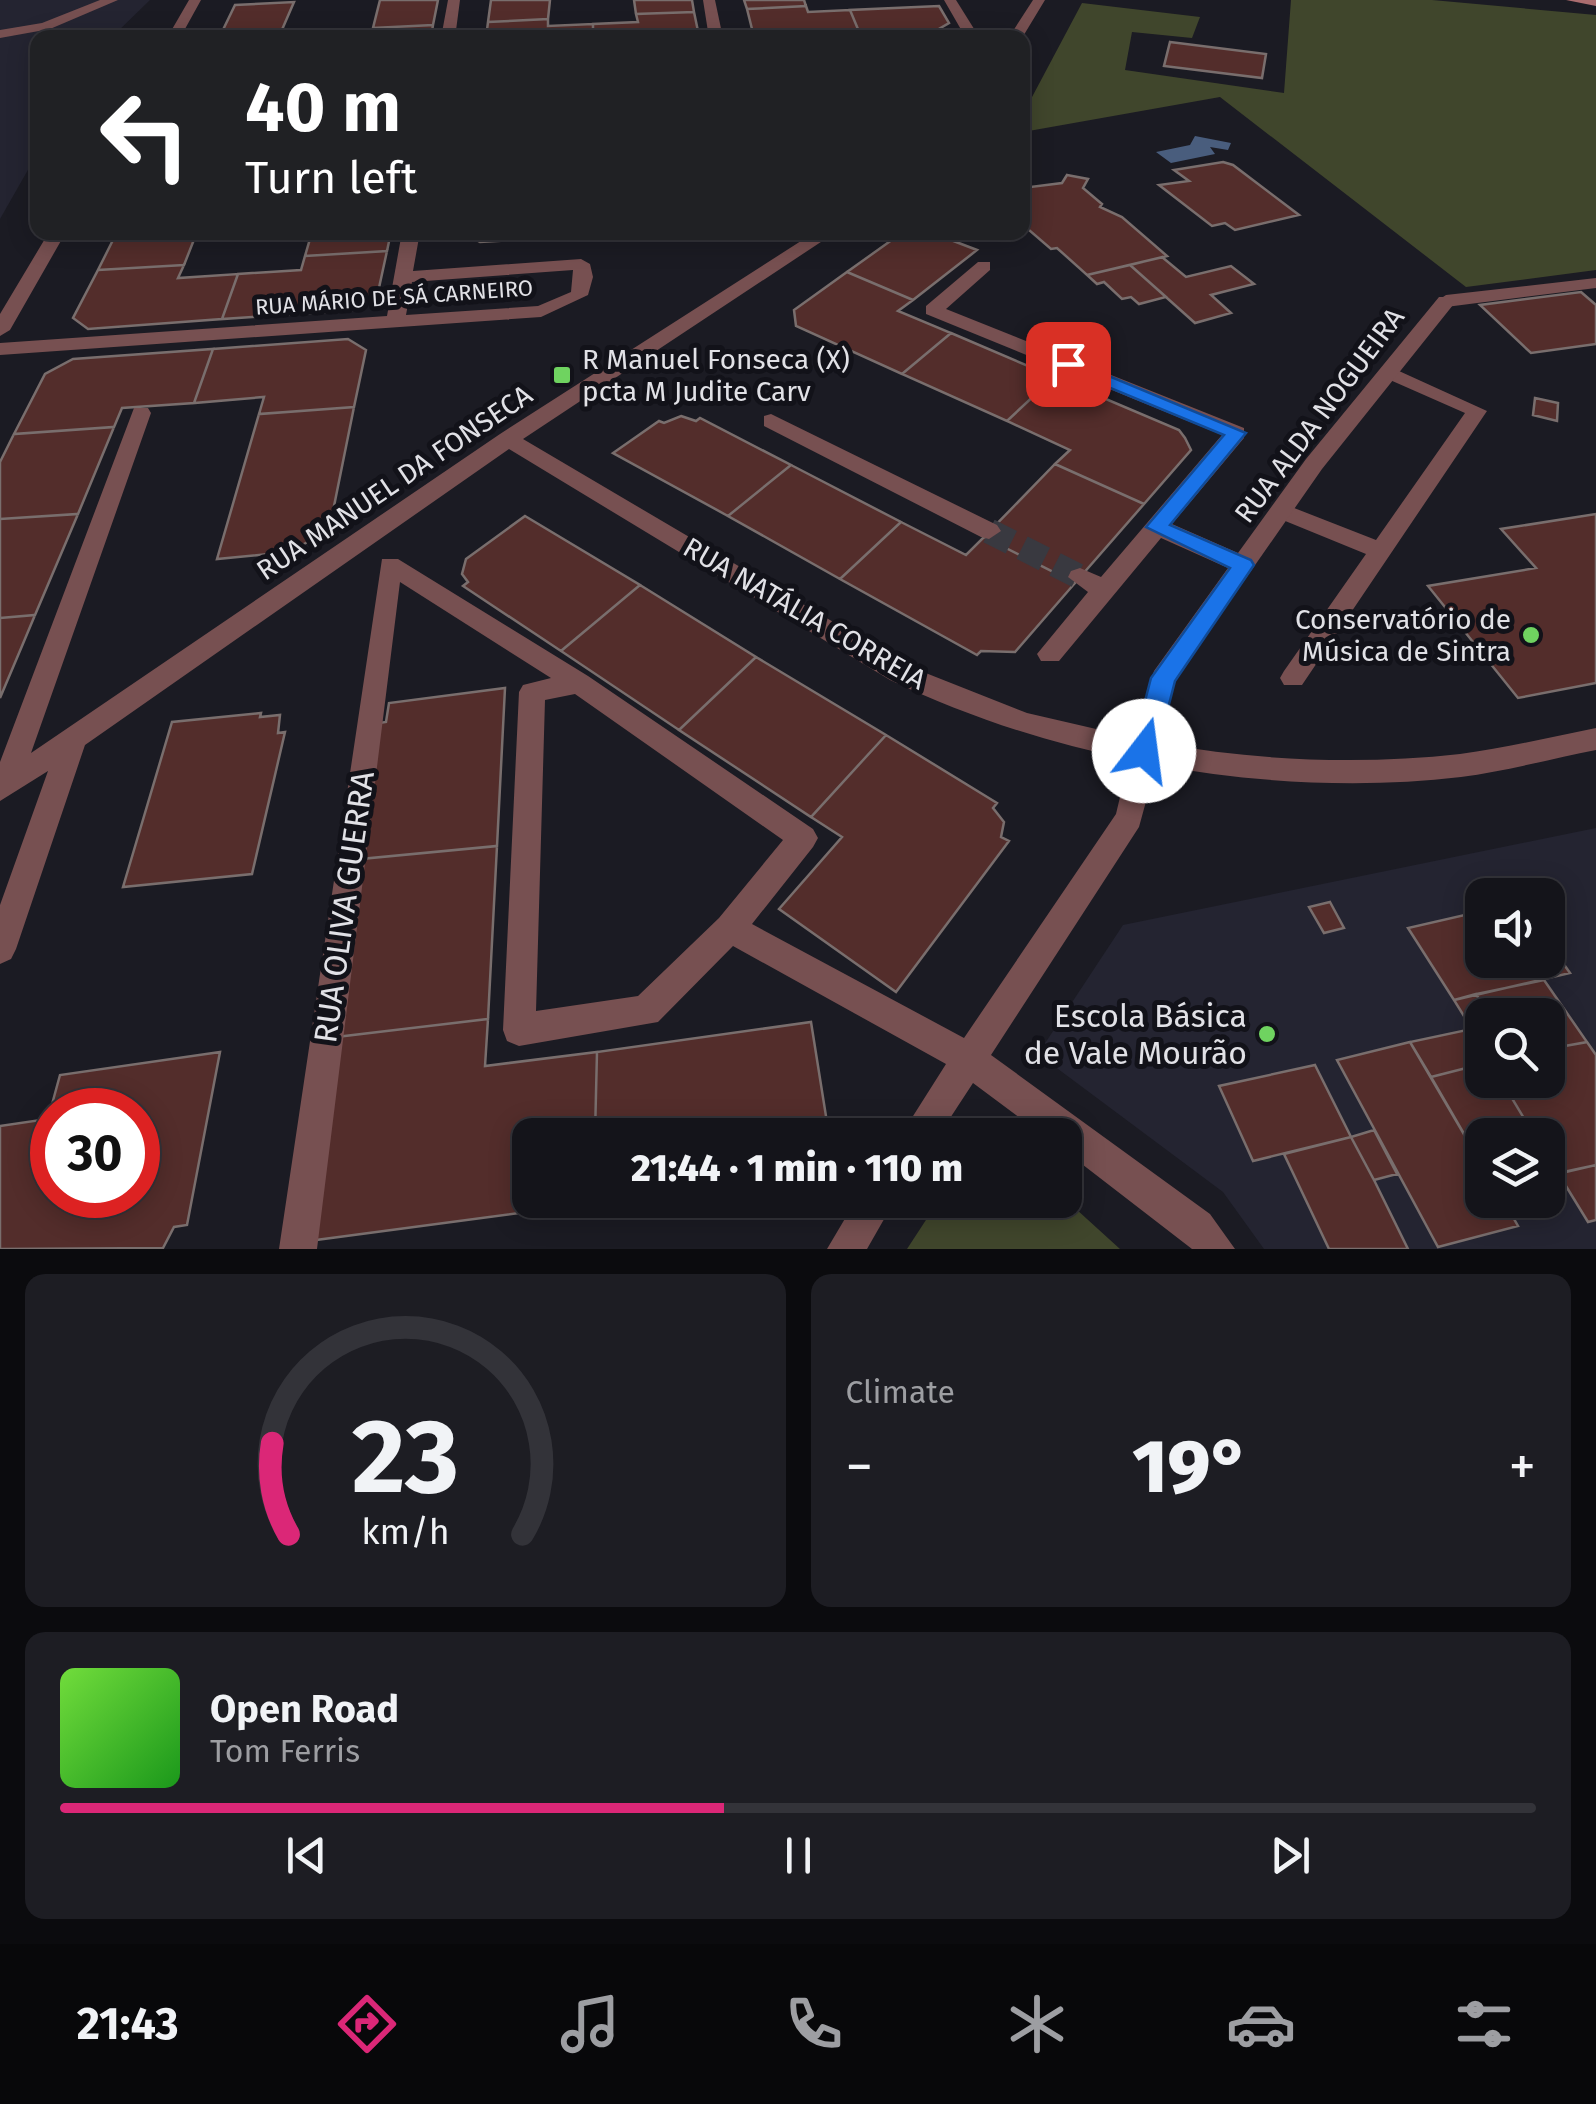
<!DOCTYPE html>
<meta charset="utf-8">
<style>
body{margin:0;font-family:"Fira Sans",sans-serif;background:#1d1d23;color:#f1f3f6;height:100vh;display:flex;flex-direction:column;font-size:38px;white-space:nowrap}
*{box-sizing:border-box;margin:0}
p{font-size:32px;color:#9d9ea2}
.icon{flex:none;width:55px;height:55px;fill:none;stroke:currentColor;stroke-width:2;stroke-linecap:round;stroke-linejoin:round}
.map{position:relative;height:1249px;overflow:hidden}
.side{display:flex;flex-direction:column;gap:25px;padding:25px;background:#0b0b0e;flex:1}
.side>*{flex:none}
.top-card{position:absolute;left:30px;top:30px;width:1000px;height:210px;border-radius:20px;box-shadow:0 5px 25px #0003,0 0 0 2px #333339;background:#202124;color:#fff;overflow:hidden}
.controls{position:absolute;left:1465px;top:878px;display:grid;gap:20px}
.controls a{display:grid;place-items:center;width:100px;height:100px;border-radius:20px;background:#14141a;box-shadow:0 5px 25px #0003,0 0 0 2px #333339;font-size:50px}
.speed{position:absolute;left:30px;top:1088px;display:flex;gap:20px;font-size:50px;font-weight:700;text-align:center}
.speed>*{display:grid;place-content:center;width:130px;height:130px;border-radius:50%;background:#14141a;box-shadow:0 5px 25px #0003,0 0 0 2px #333339;line-height:1}
.speed .limit{border:15px solid #d22;background:#fff;color:#111}
.pin{position:absolute;display:grid;place-items:center;width:85px;height:85px;color:#fff;margin:-42px;border-radius:20px;box-shadow:0 5px 15px #0006}
.me{position:absolute;width:110px;margin:-55px;rotate:15deg;stroke-linejoin:round;filter:drop-shadow(0 0 8px #0008)}
.turn{display:flex;align-items:center;gap:35px;height:210px;padding:0 50px;font-size:45px}
.turn .icon{width:130px;height:130px;stroke-width:2.5}
.turn b{display:block;font-size:70px;line-height:85px}
.big{font-size:75px;font-weight:800;line-height:1.1}
.side .widget{flex:1;display:flex;flex-direction:column;justify-content:center;gap:15px;min-width:0;padding:0 35px;border-radius:20px;background:#1d1d23}
.side .dial{align-items:center;gap:0}
.dial svg{height:260px;overflow:visible;fill:none;stroke:#333339;stroke-width:7;stroke-linecap:round;text-anchor:middle}
.dial text{fill:#f1f3f6;stroke:none}
.song{display:flex;align-items:center;gap:30px}
.cover{width:120px;height:120px;border-radius:15px;background:linear-gradient(135deg,hsl(100 70% 55%),hsl(120 70% 35%))}
.played{height:10px;border-radius:5px;background:linear-gradient(90deg,#db2777 45%,#333339 45%)}
.keys{display:flex;justify-content:space-around;direction:ltr}
.heat{display:flex;justify-content:space-between;align-items:center;font-size:55px;direction:ltr}
.side .tiles{flex:1;display:grid;gap:25px;grid-template-columns:1fr 1fr}
.widget:last-child{grid-column:span 2}
.trip{position:absolute;left:512px;top:1118px;width:570px;height:100px;border-radius:20px;background:#14141a;box-shadow:0 5px 25px #0003,0 0 0 2px #333339;font-weight:800;line-height:100px;text-align:center}
.tab-bar{display:flex;height:160px;justify-content:space-around;align-items:center;background:#08080a;color:#9d9ea2}
.tab-bar .icon{width:70px;height:70px}
.tab-bar .current{color:#db2777}
.tab-bar b{font-size:45px;color:#f1f3f6}
.map>svg:first-child{display:block}
.built{fill:#242431;fill-rule:evenodd}
.green{fill:#40462c}
.water{fill:#495d7d}
.building{fill:#532d2b;stroke:#796e6d;stroke-width:2.5;fill-rule:evenodd}
.lines{fill:none;stroke-linecap:round;stroke-linejoin:round}
.street-tunnel{stroke:#393940;stroke-width:25;stroke-dasharray:25 12;stroke-linecap:butt}
.lane{fill:#775051;fill-rule:evenodd}
.street{fill:#775051;fill-rule:evenodd}
.secondary{fill:#ab6d6f;fill-rule:evenodd}
.route{fill:#1a73e8;stroke:#114b97;stroke-width:2.5}
.poi-dot{fill:#6fd360;stroke:#121219;stroke-width:4}
.labels{text-anchor:middle;stroke-width:10;stroke-linejoin:round;paint-order:stroke}
.far-street-label{font-size:22px;fill:#e1e1e6;stroke:#121219}
.poi-label{font-size:28px;fill:#e1e1e6;stroke:#121219;text-anchor:start}
.street-label{font-size:28px;fill:#e1e1e6;stroke:#121219}
.near-street-label{font-size:32px;fill:#e1e1e6;stroke:#121219}
.near-poi-label{font-size:32px;fill:#e1e1e6;stroke:#121219;text-anchor:end}
</style>
<div class="map">
<svg width="1596" height="1249" viewBox="0 0 1596 1249">
<rect width="100%" height="100%" fill="#1b1b23"/>
<path class="built" d="M0,0H150L112,37L38,38L37,154L0,219Z
M1596,828V1249H1264L1223,1192L1038,1054L1123,925ZM1482,895H1548V960H1482ZM1482,1015H1548V1080H1482ZM1482,1135H1548V1200H1482Z"/>
<path class="green" d="M1291,0H1432L1596,15V270L1466,287L1220,97L1023,132V114L1082,3L1200,17L1192,38L1132,32L1125,70L1284,93Z
M1065,1199L1120,1249H907L939,1200Z"/>
<path class="water" d="M1195,136L1231,143L1228,150L1210,147L1215,154L1171,163L1156,152L1190,145Z"/>
<path class="building" d="M380,0H438L433,25L373,28Z
M491,0H550L548,19L488,22Z
M634,0H692L694,12L636,14Z
M744,0H804L806,6L747,9Z
M294,2L281,32L220,36L235,5Z
M806,6L808,12L850,10L860,34L770,38L753,33L747,9Z
M939,6L949,23L937,30L860,34L850,10Z
M694,12L699,36L696,38H593V24L638,22L636,14Z
M548,19V26L593,24V38H486L488,22Z
M433,25L431,38H327L371,35L373,28Z
M1170,42L1266,54L1262,78L1164,66Z
M1223,162L1233,165L1299,215L1235,230L1225,223L1212,226L1159,185L1189,181L1174,170Z
M1067,175L1088,179L1083,188L1102,204L1100,207L1122,217L1167,256L1087,275L1057,248L1051,249L1022,224V188L1062,183Z
M117,232H197L184,265L98,270Z
M312,232H391L387,251L305,256Z
M462,232H599V235L480,242Z
M903,232H930L977,250L913,300L847,272Z
M387,251L377,297L353,310L222,319L238,274L301,270L305,256Z
M1162,257L1186,277L1231,266L1254,284L1211,295L1231,313L1195,323L1130,265Z
M184,265L178,278L238,274L222,319L88,329L73,318L98,270Z
M1130,265L1166,297L1139,304L1131,297L1122,299L1104,282L1097,284L1087,275Z
M847,272L913,300L898,311L951,333L902,374L796,326L794,310Z
M1581,292L1596,305V344L1531,353L1480,305Z
M951,333L1054,377L1007,421L902,374Z
M348,339L366,350L354,407L259,414L264,397L194,403L213,349Z
M213,349L194,403L122,408L114,427L14,434L45,374L73,359Z
M1054,377L1179,430L1185,438L1191,450L1144,504L1055,464L1070,450L1007,421Z
M1535,398L1558,403L1557,421L1533,415Z
M354,407L329,531L300,546L299,551L217,559L259,414Z
M681,416L696,421L700,418L791,465L728,516L613,453L659,421L664,423Z
M114,427L78,514L0,519V462L14,434Z
M1055,464L1144,504L1075,583L984,537Z
M791,465L901,522L840,579L728,516Z
M78,514L35,615L0,618V519Z
M1596,514V683L1518,698L1428,586L1536,568L1501,529Z
M525,516L640,585L561,651L463,586L468,582L462,574L466,559Z
M901,522L966,555L984,537L1075,583L1015,652L981,651L977,655L840,579Z
M640,585L756,657L679,730L561,651Z
M35,615L22,646L0,698V618Z
M756,657L886,735L811,817L679,730Z
M505,688L497,846L360,859L379,723L386,722L389,703Z
M261,713L260,717L280,715L278,733L285,732L252,874L123,887L172,722Z
M886,735L997,803L993,808L1004,822L1001,837L1009,841L896,992L779,909L842,837L811,817Z
M497,846L488,1019L336,1037L361,859Z
M1330,902L1344,928L1324,933L1309,907Z
M1482,911V960H1548V942L1570,973L1454,1000L1408,928Z
M1544,980L1587,1042L1548,1049V1015H1489L1476,994Z
M1476,994L1489,1015H1482V1064L1431,1077L1410,1042L1472,1029L1454,1000Z
M488,1019L485,1066L597,1052L595,1135H530V1200L594,1203L316,1240L336,1037Z
M811,1022L829,1135H595L597,1052Z
M1410,1042L1482,1165V1200H1503L1518,1226L1438,1247L1337,1060Z
M1587,1042L1596,1055V1165L1557,1174L1548,1159V1135H1534L1501,1080H1548V1049Z
M220,1052L187,1225L174,1227L163,1248L0,1249V1126L48,1119L60,1075ZM52,1110H138V1195H52Z
M1482,1064V1080H1501L1534,1135H1482V1165L1431,1077Z
M1315,1065L1351,1137L1253,1161L1219,1086Z
M1374,1130L1397,1174L1374,1180L1351,1137Z
M1351,1137L1374,1180L1408,1249H1329L1284,1154Z
M1596,1165V1220L1588,1222L1558,1173Z"/>
<g class="lines">
<path class="street-tunnel" d="M989,531L1080,577"/>
<path class="lane" d="M100,0H118L50,29L0,38V30L42,23Z
M1596,278V288L1446,307L1437,301L1446,295Z
M1388,366L1487,411L1302,685H1284L1280,678L1284,671L1366,554L1273,516L1270,511L1273,506H1289L1376,540L1465,413L1381,376L1378,372Z"/>
<path class="street" d="M189,0H201L180,38H167Z
M448,0H460L455,38H441Z
M703,0H715L723,38H709Z
M944,0H956L976,32L1013,31L1033,0H1045L1022,38H923L963,33Z
M49,232H66L10,330L0,336V314Z
M402,232H420L413,271L581,259L590,264L593,277L588,295L541,317L0,355V343L387,316ZM573,270L571,292L538,306L406,315L412,282Z
M815,232H836L523,439L908,666L1027,713L1135,738L1154,671L1228,568L1161,538L1059,661H1041L1037,654L1088,592L1068,577L1071,571L1080,568L1101,577L1222,435L926,314V306L978,262H990V270L946,309L1244,428V438L1172,524L1238,553L1306,459L1439,297H1453V305L1322,469L1175,680L1161,743C1257,761 1363,765 1460,754C1506,748 1551,737 1596,728V750C1551,759 1506,771 1461,777C1361,789 1254,783 1156,765L1139,827L991,1055L1210,1214L1235,1249H1192L1065,1151V1135H1043L973,1083L939,1135H901L946,1064L733,946L658,1022L519,1046L507,1041L503,1030L519,692L523,685L551,678L400,582L317,1249H279L382,559H398L588,676L813,829L818,838L813,847L752,924L964,1038L1116,814L1129,759C1046,743 967,716 890,680L509,449L85,745L16,949L11,959L0,964V905L48,771L0,801V762L134,408H148L151,413L31,753L500,434ZM575,694L783,840L719,918L638,996L536,1011L545,700Z
M771,414L997,525L1001,531L989,539L981,537L764,426V416Z
M856,1200H895L867,1249H827Z"/>
<path class="secondary" d="M1566,0H1596V6Z"/>
</g>
<path class="route" d="M1068,359L1246,433L1170,525L1251,560L1254,565L1175,681L1157,751L1144,761L1132,751L1151,678L1230,568L1146,527L1224,435L1062,368V361Z"/>
<g class="poi-dot">
<rect x="552" y="365" width="20" height="20" rx="5"/>
<circle cx="1531" cy="635" r="10"/>
<circle cx="1267" cy="1034" r="10"/>
</g>
<g class="labels">
<g class="far-street-label">
<text transform="translate(394 297) rotate(-4)" y="8">RUA MÁRIO DE SÁ CARNEIRO</text>
</g>
<g class="poi-label">
<text x="582" y="369">R Manuel Fonseca (X)<tspan x="582" dy="32">pcta M Judite Carv</tspan></text>
<text x="1511" y="629" text-anchor="end">Conservatório de<tspan x="1511" dy="32">Música de Sintra</tspan></text>
</g>
<g class="street-label">
<text transform="translate(1319 415) rotate(-53)" y="10">RUA ALDA NOGUEIRA</text>
<text transform="translate(394 482) rotate(-34)" y="10">RUA MANUEL DA FONSECA</text>
<text transform="translate(805 613) rotate(30)" y="10">RUA NATÁLIA CORREIA</text>
</g>
<g class="near-street-label">
<text transform="translate(344 907) rotate(-82)" y="11">RUA OLIVA GUERRA</text>
</g>
<g class="near-poi-label">
<text x="1247" y="1027">Escola Básica<tspan x="1247" dy="37">de Vale Mourão</tspan></text>
</g>
</g>
</svg>
<div class="controls">
<a><svg class="icon" aria-label="sound" viewBox="0 0 24 24"><path d="M4 9h4l5-4v14l-5-4H4zM17 9q2 3 0 6"/></svg></a>
<a><svg class="icon" aria-label="search" viewBox="0 0 24 24"><circle cx="10" cy="10" r="6"/><path d="M15 15l6 6"/></svg></a>
<a><svg class="icon" aria-label="layers" viewBox="0 0 24 24"><path d="M12 4l9 5-9 5-9-5zM3 14l9 5 9-5"/></svg></a>
</div>
<div class="speed"><div class="limit">30</div></div>
<div class="pin" style="left:1068px;top:364px;background:#d93025"><svg class="icon" aria-label="arrive" viewBox="0 0 24 24"><path d="M6 21V4h12l-3 4 3 4H6"/></svg></div>
<svg class="me" style="left:1144px;top:751px" viewBox="-20 -20 40 40"><circle r="19" fill="#fff"/><path d="M0-13L10 11 0 6-10 11z" fill="#1a73e8"/></svg>
<div class="trip">21:44 · 1 min · 110 m</div>
<div class="top-card">
<div class="turn"><svg class="icon" aria-label="left" viewBox="0 0 24 24"><path d="M17 20v-9H6M10 6l-5 5 5 5"/></svg><div><b>40 m</b>Turn left</div></div>
</div>
</div>
<section class="side">
<div class="tiles">
<div class="widget dial"><svg viewBox="0 0 100 80">
<path d="M14 69A42 42 0 1 1 86 69"/>
<path d="M14 69A42 42 0 0 1 9 41" stroke="#db2777"/>
<text x="50" y="56" font-size="32" font-weight="700">23</text>
<text x="50" y="72" font-size="11">km/h</text>
</svg></div>
<div class="widget"><p>Climate</p>
<div class="heat"><a>−</a><b class="big">19°</b><a>+</a></div>
</div>
<div class="widget">
<div class="song"><i class="cover"></i><div><b>Open Road</b><p>Tom Ferris</p></div></div>
<div class="played"></div>
<div class="keys"><svg class="icon" aria-label="previous" viewBox="0 0 24 24"><path d="M18 5L8 12l10 7zM5 5v14"/></svg><svg class="icon" aria-label="pause" viewBox="0 0 24 24"><path d="M8 5v14M16 5v14"/></svg><svg class="icon" aria-label="next" viewBox="0 0 24 24"><path d="M6 5l10 7-10 7zM19 5v14"/></svg></div>
</div>
</div>
</section>
<nav class="tab-bar">
<b>21:43</b>
<svg class="icon current" aria-label="directions" viewBox="0 0 24 24"><path d="M12 3l9 9-9 9-9-9zM9 14v-3h6M13 9l2 2-2 2"/></svg>
<svg class="icon" aria-label="music" viewBox="0 0 24 24"><path d="M9 18V5l10-2v13"/><circle cx="6" cy="18" r="3"/><circle cx="16" cy="16" r="3"/></svg>
<svg class="icon" aria-label="phone" viewBox="0 0 24 24"><path d="M5 4h4l2 5-3 2q2 4 5 5l2-3 5 2v4C11 20 4 13 5 4z"/></svg>
<svg class="icon" aria-label="climate" viewBox="0 0 24 24"><path d="M12 3v18M4 7l16 10M4 17L20 7"/></svg>
<svg class="icon" aria-label="car" viewBox="0 0 24 24"><path d="M5 17H2v-5l4-1 3-4h7l3 4 3 1v5h-3M9 17h6M6 11h13"/><circle cx="7" cy="17" r="2"/><circle cx="17" cy="17" r="2"/></svg>
<svg class="icon" aria-label="filters" viewBox="0 0 24 24"><path d="M4 7h16M4 17h16"/><circle cx="9" cy="7" r="2"/><circle cx="15" cy="17" r="2"/></svg>
</nav>
